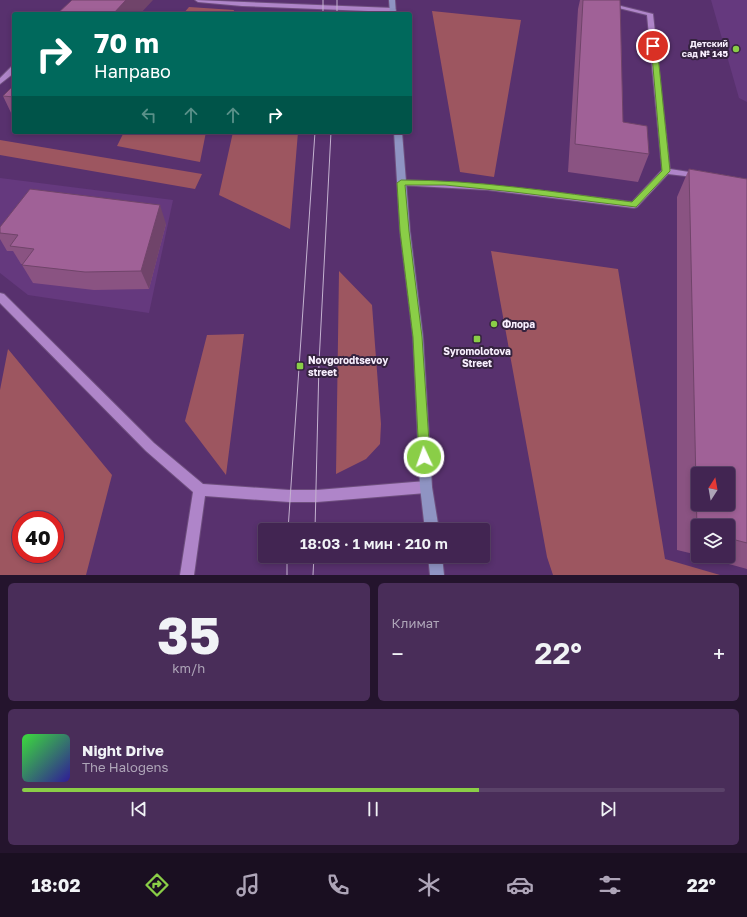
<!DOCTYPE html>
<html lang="ru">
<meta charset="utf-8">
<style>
body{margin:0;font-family:"Golos Text",sans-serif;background:#492d59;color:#f1f3f6;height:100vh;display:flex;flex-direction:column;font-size:15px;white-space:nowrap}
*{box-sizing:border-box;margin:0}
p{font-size:13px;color:#aea5b8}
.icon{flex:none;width:22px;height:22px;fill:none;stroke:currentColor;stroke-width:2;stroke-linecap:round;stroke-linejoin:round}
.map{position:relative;height:575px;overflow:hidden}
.panel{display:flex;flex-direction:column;gap:8px;padding:8px;background:#24142d;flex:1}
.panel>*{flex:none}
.hud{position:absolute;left:12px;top:12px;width:400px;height:122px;border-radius:4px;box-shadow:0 2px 6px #0003,0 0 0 1px #5a4269;background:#00695c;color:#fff;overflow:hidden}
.needle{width:26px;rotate:11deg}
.controls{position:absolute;left:691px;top:467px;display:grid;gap:8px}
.controls a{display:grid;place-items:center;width:44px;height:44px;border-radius:4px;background:#422552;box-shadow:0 2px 6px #0003,0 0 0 1px #5a4269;font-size:20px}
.speed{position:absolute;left:12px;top:511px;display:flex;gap:8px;font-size:20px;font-weight:700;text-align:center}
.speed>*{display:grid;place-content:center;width:52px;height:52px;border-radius:50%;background:#422552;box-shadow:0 2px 6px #0003,0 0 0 1px #5a4269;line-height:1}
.speed .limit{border:6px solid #d22;background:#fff;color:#111}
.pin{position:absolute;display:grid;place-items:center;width:34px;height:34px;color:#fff;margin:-17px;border:2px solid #fff;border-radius:50%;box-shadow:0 1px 4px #0007}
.me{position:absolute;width:44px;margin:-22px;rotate:357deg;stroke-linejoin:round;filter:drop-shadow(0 0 3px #0008)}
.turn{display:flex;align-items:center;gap:14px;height:84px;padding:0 16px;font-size:18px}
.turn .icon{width:52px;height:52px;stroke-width:2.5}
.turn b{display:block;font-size:28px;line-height:34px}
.lanes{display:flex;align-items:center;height:38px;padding:0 16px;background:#0003;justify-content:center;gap:20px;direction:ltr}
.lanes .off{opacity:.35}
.big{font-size:30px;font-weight:600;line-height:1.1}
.panel .widget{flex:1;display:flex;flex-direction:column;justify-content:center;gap:6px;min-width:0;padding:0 14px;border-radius:6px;background:#492d59}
.panel .dial{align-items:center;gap:0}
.dial b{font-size:52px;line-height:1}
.song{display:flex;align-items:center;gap:12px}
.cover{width:48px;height:48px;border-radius:6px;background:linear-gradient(135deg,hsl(120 70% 55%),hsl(250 70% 35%))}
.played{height:4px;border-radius:2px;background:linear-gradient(90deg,#8ace47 65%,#5a4269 65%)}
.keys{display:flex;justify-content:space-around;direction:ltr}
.heat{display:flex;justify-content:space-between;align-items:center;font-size:22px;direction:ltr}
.panel .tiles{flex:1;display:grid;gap:8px;grid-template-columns:1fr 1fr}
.widget:last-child{grid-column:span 2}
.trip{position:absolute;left:258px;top:523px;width:232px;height:40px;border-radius:4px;background:#422552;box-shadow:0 2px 6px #0003,0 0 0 1px #5a4269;font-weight:600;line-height:40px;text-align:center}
.dock{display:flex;height:64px;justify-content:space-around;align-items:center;background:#1a0f21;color:#aea5b8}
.dock .icon{width:28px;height:28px}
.dock .selected{color:#8ace47}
.dock b{font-size:18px;color:#f1f3f6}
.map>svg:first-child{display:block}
.built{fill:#65397e}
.green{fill:#9d5660;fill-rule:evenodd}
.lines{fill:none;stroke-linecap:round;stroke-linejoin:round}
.lane-casing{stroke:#6e4e7e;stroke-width:2}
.secondary-casing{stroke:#6e4e7e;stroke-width:2}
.lane{fill:#af85c9;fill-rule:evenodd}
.secondary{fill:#8f94c3;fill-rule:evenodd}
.tram{stroke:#c4b2d0;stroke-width:1}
.wall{fill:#8a5382}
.shaded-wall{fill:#70446a}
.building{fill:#a06197;stroke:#70446a;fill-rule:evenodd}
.route{fill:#8ace47;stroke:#5a862e}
.poi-dot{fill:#8ace47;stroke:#35233f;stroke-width:1.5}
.labels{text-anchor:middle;stroke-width:4;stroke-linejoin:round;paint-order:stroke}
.far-poi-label{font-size:9px;font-weight:bold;fill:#f8effe;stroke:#35233f;text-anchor:end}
.poi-label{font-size:10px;font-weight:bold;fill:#f8effe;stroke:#35233f;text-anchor:start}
</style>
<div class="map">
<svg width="747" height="575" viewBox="0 0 747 575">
<rect width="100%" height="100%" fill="#58316e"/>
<path class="built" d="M711,0H747V102L739,98Z
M0,178L173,200L149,313L28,295L0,273Z"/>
<path class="green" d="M189,7L234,10L233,14H183Z
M432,11L521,20L494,177L460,172Z
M124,132H206L200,162L117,146Z
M233,132H298L290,229L219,195Z
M0,140L202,174L195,189L0,155Z
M491,251L618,269L665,559L720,575H553L547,557Z
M339,271L372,305L381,424L380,444L366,459L336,474Z
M244,334L226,475L185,421L207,335Z
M8,349L112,475L86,575H0V390ZM21,520H55V554H21Z"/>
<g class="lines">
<g class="lane-casing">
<path id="lane" d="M195,0L393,8L396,10L393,12L242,6L198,2Z
M586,0H597L653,14L670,169L702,174L703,176L702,178L668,174L637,207L634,208L488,190L398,185L397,183L401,180C479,182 555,192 632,202L662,170L647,15Z
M11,67H14V73L0,84V78Z
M0,293L4,294L154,443L203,484L289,490H317L426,481L430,483L432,487L430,491L426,493L317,502H289L205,496L194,575H180L193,492L146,451L0,303Z"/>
</g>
<g class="secondary-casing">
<path id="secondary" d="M389,0H395L396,14H390Z
M394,132H402L410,231L423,337L432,487L439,530H425L420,487L413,337L400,231Z
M428,556H442L444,575H430Z"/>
</g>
<use href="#lane" class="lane"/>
<use href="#secondary" class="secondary"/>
<path class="tram" d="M323,0V14
M337,0V14
M288,530L315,132
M315,530L319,363L331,132
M287,556V575
M313,575L314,556"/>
</g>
<path class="wall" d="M580,0H620L623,122L649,154L638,182L568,172L578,9Z
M14,85V119L3,96Z
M689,169L747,179V569L700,556H728V526H698V555L677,550V197Z
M166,224L149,289L94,290L33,283L22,265L23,264H21L13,251H7L0,239V227Z"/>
<path class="shaded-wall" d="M126,0H153L140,14H113Z
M160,205L166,224L149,289L141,271Z"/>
<path class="building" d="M72,0H126L113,14H57Z
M583,0H620L623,122L647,126L649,154L575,144Z
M14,85V97L3,96Z
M689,169L747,179V543L728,538V526H698V529H697ZM698,474H728V504H698Z
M30,189L160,205L141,271L85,272L22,265L34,249L10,246L18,235L0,233V227Z"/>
<path class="route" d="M651,44L657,46L670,171L636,207L514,192L445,185H405L409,231L422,337L430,457L428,460L424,462L420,460L419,457L413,337L400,231L397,183L401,180C479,180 555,192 632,202L662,171Z"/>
<g class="poi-dot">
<circle cx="736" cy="49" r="4"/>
<circle cx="494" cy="324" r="4"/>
<rect x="473" y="335" width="8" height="8" rx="2"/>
<rect x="296" y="362" width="8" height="8" rx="2"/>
</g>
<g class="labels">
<g class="far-poi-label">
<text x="728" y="47">Детский<tspan x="728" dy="10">сад № 145</tspan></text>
</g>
<g class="poi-label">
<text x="502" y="328">Флора</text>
<text x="477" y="355" text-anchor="middle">Syromolotova<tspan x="477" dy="12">Street</tspan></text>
<text x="308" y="364">Novgorodtsevoy<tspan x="308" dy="12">street</tspan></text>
</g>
</g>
</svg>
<div class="controls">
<a><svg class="needle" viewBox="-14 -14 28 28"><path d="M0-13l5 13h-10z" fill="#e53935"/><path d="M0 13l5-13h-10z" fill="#aea5b8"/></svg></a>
<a><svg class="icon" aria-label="layers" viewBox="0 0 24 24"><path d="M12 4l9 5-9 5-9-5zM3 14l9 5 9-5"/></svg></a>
</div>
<div class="speed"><div class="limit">40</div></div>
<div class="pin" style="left:653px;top:46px;background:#d93025"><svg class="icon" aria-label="arrive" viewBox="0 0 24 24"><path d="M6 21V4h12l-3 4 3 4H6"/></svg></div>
<svg class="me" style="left:424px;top:457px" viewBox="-20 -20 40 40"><circle r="17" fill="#8ace47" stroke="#fff" stroke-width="3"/><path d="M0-11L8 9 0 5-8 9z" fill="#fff"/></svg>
<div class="trip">18:03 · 1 мин · 210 m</div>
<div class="hud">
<div class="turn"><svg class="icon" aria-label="right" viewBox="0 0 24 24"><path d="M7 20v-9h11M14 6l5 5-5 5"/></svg><div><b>70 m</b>Направо</div></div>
<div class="lanes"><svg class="icon off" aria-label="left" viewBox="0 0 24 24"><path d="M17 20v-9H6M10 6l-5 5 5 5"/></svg><svg class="icon off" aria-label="ahead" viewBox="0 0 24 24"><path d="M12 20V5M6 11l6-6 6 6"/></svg><svg class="icon off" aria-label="ahead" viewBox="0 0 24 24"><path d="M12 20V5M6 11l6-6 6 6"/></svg><svg class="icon" aria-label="right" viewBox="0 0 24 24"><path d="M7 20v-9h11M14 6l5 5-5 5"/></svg></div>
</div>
</div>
<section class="panel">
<div class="tiles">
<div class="widget dial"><b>35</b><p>km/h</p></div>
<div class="widget"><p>Климат</p>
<div class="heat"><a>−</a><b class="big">22°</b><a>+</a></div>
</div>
<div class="widget">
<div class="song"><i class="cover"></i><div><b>Night Drive</b><p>The Halogens</p></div></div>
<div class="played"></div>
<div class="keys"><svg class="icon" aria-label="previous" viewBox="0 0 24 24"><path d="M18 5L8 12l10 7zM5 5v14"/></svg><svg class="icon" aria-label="pause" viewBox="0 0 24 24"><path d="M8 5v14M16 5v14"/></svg><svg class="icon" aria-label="next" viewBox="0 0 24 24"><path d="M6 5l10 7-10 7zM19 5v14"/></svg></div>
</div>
</div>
</section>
<nav class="dock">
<b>18:02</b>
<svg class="icon selected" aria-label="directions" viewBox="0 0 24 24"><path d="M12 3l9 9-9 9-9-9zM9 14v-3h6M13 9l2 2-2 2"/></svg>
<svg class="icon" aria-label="music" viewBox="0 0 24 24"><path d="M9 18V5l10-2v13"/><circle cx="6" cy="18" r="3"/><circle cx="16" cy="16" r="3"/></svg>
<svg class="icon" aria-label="phone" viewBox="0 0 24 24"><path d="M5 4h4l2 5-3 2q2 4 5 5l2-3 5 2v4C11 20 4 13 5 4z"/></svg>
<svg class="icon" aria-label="climate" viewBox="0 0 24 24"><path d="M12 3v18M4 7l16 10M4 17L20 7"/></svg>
<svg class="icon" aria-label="car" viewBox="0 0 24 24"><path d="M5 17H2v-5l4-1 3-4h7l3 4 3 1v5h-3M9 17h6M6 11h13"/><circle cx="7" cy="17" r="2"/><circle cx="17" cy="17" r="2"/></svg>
<svg class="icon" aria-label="filters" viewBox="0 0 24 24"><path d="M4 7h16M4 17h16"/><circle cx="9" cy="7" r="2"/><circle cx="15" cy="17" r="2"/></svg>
<b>22°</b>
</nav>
